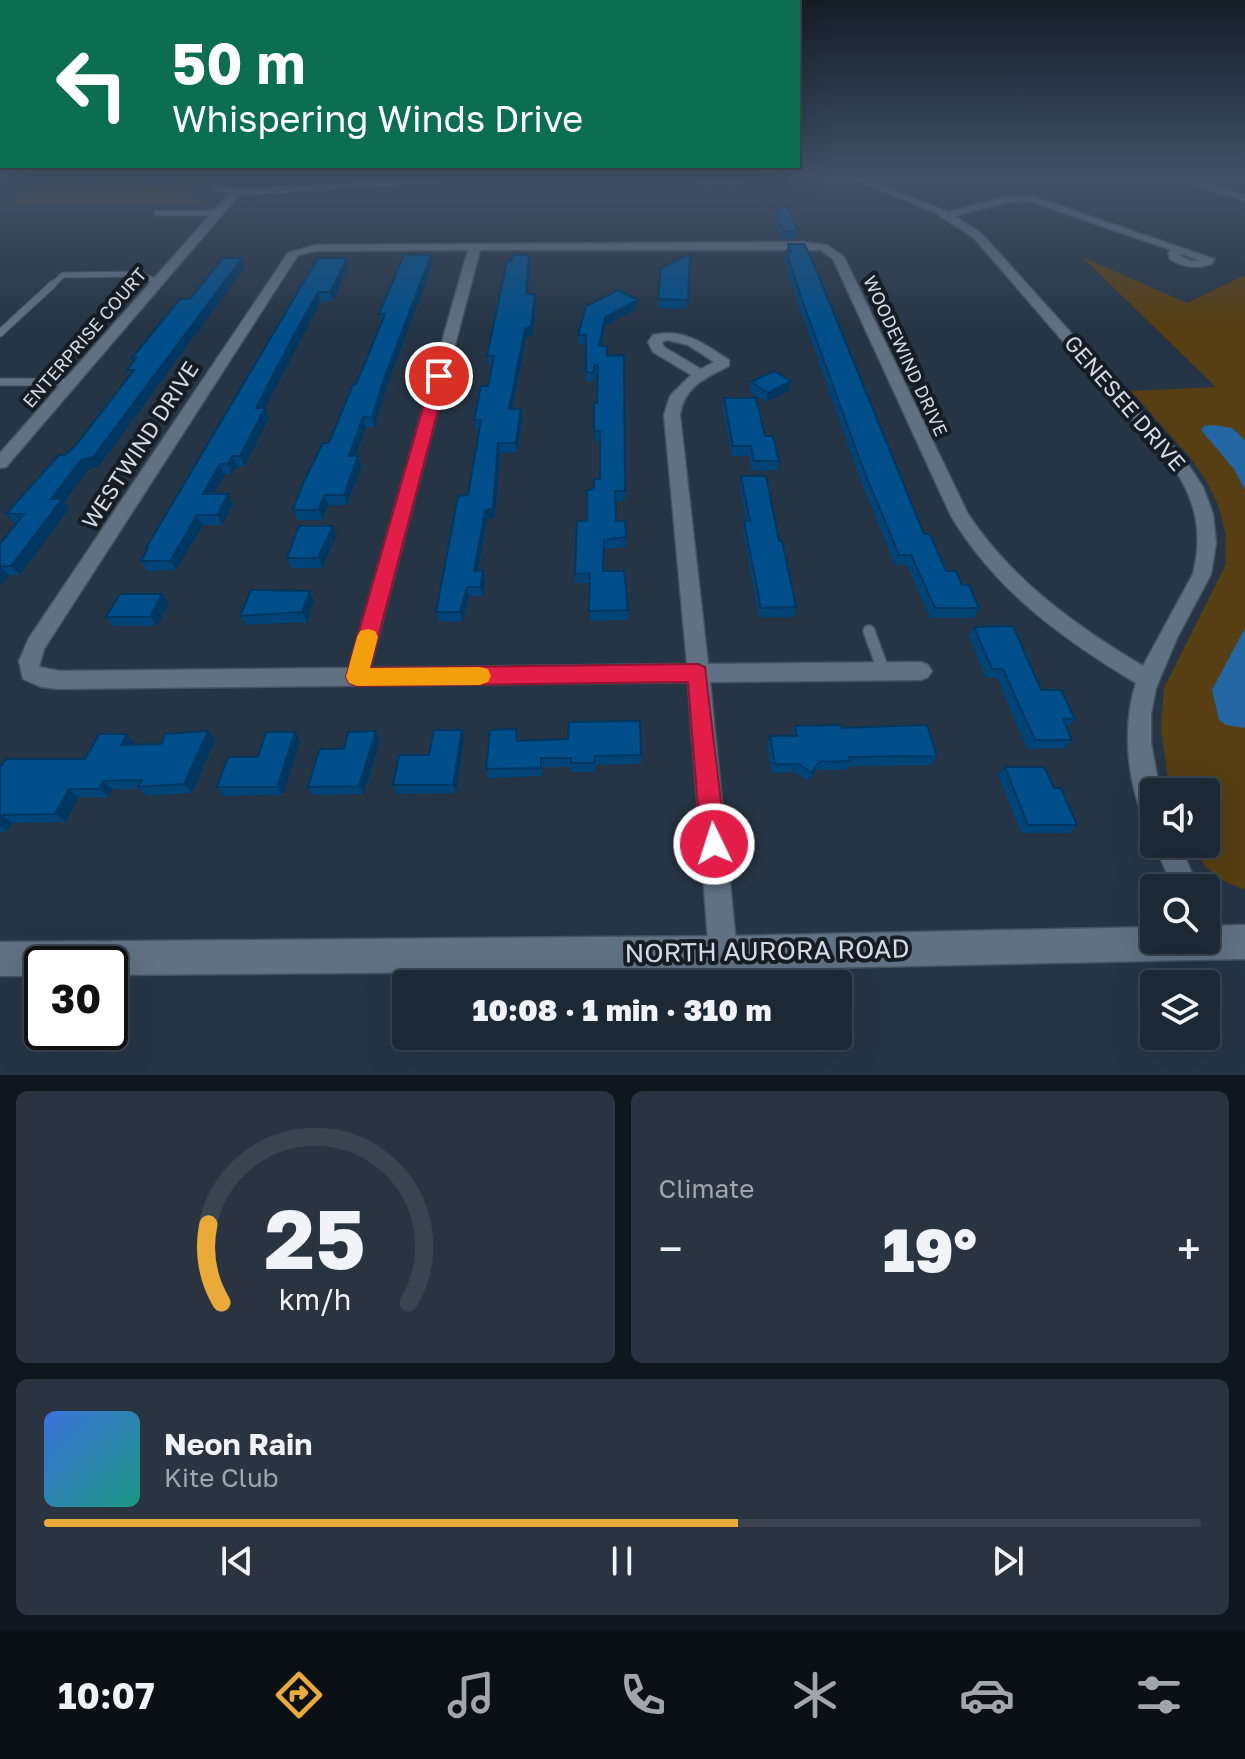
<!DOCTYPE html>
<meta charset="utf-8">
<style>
body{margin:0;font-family:"Golos Text",sans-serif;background:#293440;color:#f1f3f6;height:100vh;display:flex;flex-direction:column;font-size:30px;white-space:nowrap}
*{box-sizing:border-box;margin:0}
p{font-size:26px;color:#a0a6ac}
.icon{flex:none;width:44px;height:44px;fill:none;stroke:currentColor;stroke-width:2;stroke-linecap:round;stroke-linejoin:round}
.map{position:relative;height:1075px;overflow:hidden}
.details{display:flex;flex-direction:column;gap:16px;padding:16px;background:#0f161d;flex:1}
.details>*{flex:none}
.banner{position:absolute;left:0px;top:0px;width:800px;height:168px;box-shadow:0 8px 32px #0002,0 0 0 2px #3a444f;background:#0b6e4f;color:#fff;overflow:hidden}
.controls{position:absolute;left:1140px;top:778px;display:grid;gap:16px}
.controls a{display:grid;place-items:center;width:80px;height:80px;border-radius:8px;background:#1c2834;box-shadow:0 8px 32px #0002,0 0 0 2px #3a444f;font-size:40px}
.speed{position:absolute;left:24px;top:946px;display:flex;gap:16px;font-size:40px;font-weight:700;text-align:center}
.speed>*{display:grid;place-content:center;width:104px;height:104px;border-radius:50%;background:#1c2834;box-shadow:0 8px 32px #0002,0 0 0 2px #3a444f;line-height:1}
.speed .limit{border:4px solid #111;border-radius:12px;background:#fff;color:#111}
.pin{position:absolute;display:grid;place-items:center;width:68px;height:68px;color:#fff;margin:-34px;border:4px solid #fff;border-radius:50%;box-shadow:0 2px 8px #0007}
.me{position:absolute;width:88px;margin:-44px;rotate:356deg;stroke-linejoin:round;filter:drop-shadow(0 0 6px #0008)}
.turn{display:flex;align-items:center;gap:28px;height:168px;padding:0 40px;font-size:36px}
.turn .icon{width:104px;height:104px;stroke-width:2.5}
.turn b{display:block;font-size:56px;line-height:68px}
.big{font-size:60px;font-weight:800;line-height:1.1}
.details .card{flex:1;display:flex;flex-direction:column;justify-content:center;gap:12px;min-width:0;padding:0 28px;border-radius:12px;background:#293440}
.details .dial{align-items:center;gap:0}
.dial svg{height:208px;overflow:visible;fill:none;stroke:#3a444f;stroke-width:7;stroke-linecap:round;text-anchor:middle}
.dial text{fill:#f1f3f6;stroke:none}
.song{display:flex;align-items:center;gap:24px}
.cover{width:96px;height:96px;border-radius:12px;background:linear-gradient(135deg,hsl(220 70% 55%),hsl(170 70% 35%))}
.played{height:8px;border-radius:4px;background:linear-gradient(90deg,#eaaa39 60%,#3a444f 60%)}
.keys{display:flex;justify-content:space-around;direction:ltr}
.heat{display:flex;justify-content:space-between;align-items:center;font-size:44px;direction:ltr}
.details .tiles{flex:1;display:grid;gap:16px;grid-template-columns:1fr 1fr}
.card:last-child{grid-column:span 2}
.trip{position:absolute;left:392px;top:970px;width:460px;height:80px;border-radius:8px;background:#1c2834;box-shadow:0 8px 32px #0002,0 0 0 2px #3a444f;font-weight:800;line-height:80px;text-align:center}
.menu{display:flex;height:128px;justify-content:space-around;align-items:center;background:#0b1015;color:#a0a6ac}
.menu .icon{width:56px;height:56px}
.menu .current{color:#eaaa39}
.menu b{font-size:36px;color:#f1f3f6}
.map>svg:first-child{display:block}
.green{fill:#573e13}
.water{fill:#2266a4}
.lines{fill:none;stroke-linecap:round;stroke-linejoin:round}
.service-far2-casing{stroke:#45525f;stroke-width:7}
.service-far1-casing{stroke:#45525f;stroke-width:9}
.service-casing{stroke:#45525f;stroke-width:14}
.minor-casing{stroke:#45525f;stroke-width:3}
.secondary-casing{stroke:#45525f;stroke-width:3}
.service-far2{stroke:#607184;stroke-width:5}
.service-far1{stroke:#607184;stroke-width:7}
.service{stroke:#607184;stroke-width:11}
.minor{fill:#607184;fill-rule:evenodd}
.secondary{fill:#607184;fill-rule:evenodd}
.wall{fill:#004478}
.shaded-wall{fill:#003761}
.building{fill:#004f8b;stroke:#003761;stroke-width:2}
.route{fill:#e11d48;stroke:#92132f;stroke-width:2}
.slow{fill:#f59e0b}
.labels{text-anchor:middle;stroke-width:8;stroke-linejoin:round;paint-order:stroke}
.far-street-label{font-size:18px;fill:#d2dbe6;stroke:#151c23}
.street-label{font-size:22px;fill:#d2dbe6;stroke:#151c23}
.near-street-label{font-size:26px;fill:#d2dbe6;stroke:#151c23}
</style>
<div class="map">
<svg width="1245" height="1075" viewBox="0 0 1245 1075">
<rect width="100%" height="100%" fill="#263545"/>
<path class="green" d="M42,178H75L73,180L88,183L101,178H144L141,183L147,187L198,178H219L192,187L188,193L195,199L213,202L9,203Z
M1082,257L1187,303L1245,275V889C1221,883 1201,867 1191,844H1206V792H1170L1161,729L1164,688L1226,564V537L1219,507L1206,480L1190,457L1131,391L1216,387Z"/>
<path class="water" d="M1213,425L1232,428L1245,440V490L1234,469L1201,430L1204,426Z
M1245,628V728L1226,725L1219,720L1212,690Z"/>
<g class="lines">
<g class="service-far2-casing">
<path id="service-far2" d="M215,187L236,192
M157,213H218
M51,286L63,275L139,274L157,282"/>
</g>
<g class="service-far1-casing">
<path id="service-far1" d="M0,333L53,284
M0,382H70"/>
</g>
<g class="service-casing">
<path id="service" d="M869,631L884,672"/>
</g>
<g class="minor-casing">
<path id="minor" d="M447,178H518L239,195L6,467L0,468V453L232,190Z
M662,178H789L719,185Z
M850,178H864L948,212L1005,197L1032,196L1214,259L1212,264C1197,269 1184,268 1170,259L1168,253L1171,250L1031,202L1005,203L955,216L982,234L1183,457L1203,487L1213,514L1216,543L1211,574L1177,638L1156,688L1151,714V743L1160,792H1154V826L1145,822C1127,780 1122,727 1136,683C1063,639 996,591 951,516L833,259L820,250H480L370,668L687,664L664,415L670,396L691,375L653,352L648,342L653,335C684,328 704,344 729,360V366C705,378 684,387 680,415L708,664L921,662L928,665L932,671L928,677L921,680L710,682L737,953L733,963L723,967L713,963L709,953L688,682L59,689L41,687L23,679L19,661L29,638L288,253L316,245L803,242L827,245L844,257L968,514C1013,581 1074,625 1143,666L1193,574C1202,538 1198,508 1179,476L974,238L934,212ZM468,250L349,668L59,671L39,667L44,649L298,255L316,251ZM1182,254L1201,261H1191L1180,256ZM667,340L688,345L714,362L701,369L664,347L662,342Z
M1171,178H1187L1245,195V201Z
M1154,843L1179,844L1199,888H1173Z"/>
</g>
<g class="secondary-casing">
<path id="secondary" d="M1245,925V959L723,970L110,975V964H42V976H0V942L723,936L1154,927V940H1206V926Z"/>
</g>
<use href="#service-far2" class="service-far2"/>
<use href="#service-far1" class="service-far1"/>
<use href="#service" class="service"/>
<use href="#minor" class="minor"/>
<use href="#secondary" class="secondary"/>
</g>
<path class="wall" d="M776,212L798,231L796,239H782L774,220Z
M788,244L924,534L946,571L962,585L979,608L974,618H930L907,565H895L859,476L799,306L784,259Z
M431,255L433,264L387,385L375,427H366L356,456L362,466L347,505H329L322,520H297L293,510L329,443L356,384L381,323L379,314Z
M529,255L530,263L528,294H535L536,303L532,336L526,337L512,409L522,418L517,452L500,453L495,518L487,519L478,571L483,570L485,580L483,596H469L463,621L439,622L436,612L468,495L479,430H476L474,420L488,386L492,365H488L487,356L511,261Z
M318,258H347L349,267L333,301H321L298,342L265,408L269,418L245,466H238L231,474H225L214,494L233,504L222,525H203L176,570L148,571L141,561L147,550L146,548Z
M245,267L99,466L88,470L64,502L69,509L20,575H9L0,587V544L16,524L6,514L76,445L130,375L127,370L134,361L132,358L190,299Z
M658,299L688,300L687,309L658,308Z
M638,300L637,309L605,326L601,346L607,356L624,355L625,501H615L616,521H625L626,547L604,549V571L628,610V620L590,621V583H575V574L594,489L600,479V441H594V431L597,403L598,375H595L593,382H586V345L579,344L578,335Z
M791,381L789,391L766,402L750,392L751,382Z
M724,398L765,436L779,461L777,470L752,471L749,456H732L723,408Z
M741,476L796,607L794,617H759L743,531L744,521H746L740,486Z
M337,535L322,568H291L287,558Z
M314,601L307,622L246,625L240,616Z
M169,604L157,626H113L106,617Z
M974,627L1041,690L1075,719L1067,728L1072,740L1065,748L1027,749L997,678H986L969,636Z
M795,726L842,728L937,756L932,765L848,766L846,770H816L808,781L795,772L772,773L767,745L770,736H792Z
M462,730L464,739L456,793L397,794L393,785Z
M376,731L380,740L364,794L313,795L308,787L344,749Z
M295,732L300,741L283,795L224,796L217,787L258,757Z
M215,740L192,793L147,796L140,789H113L109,797H79L66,822L12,823L8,831L0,832V767L85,759L135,743L134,745L161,744Z
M518,741L641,755V764L595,765V772H572V767H543L542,776L488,778L486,769Z
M1005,767L1054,788L1077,825L1069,833H1021L998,776Z"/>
<path class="shaded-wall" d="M1,178H25L5,193L0,185V179Z
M431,255L433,264L387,385L375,427L372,417L385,376Z
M529,255L530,263L527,303L526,294Z
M242,258L245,267L99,466L88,470L64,502L69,509L20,575L11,566L51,499Z
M347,258L349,267L333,301L330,292Z
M318,292L321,301L260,418L256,408Z
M535,294L536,303L532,336L526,337L510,419L509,409L525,328Z
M638,300L637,309L605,326L599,356V346L605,317Z
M791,381L789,391L766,402L768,393Z
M265,408L269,418L245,466L240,456Z
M521,409L522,418L517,452L516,443Z
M363,417L366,427L352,466L349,456Z
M498,443L500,453L495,518L487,519L476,580L474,571Z
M233,456L238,466L231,474L227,464Z
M358,456L362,466L347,505L344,495Z
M220,464L225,474L208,504L203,494Z
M228,494L233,504L222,525L217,515Z
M325,495L329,505L322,520L318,510Z
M197,515L203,525L176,570L170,561Z
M333,526L337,535L322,568L318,558Z
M0,566L9,575L0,587Z
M483,570L485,580L483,596L480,587Z
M467,587L469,596L463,621L460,612Z
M310,591L314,601L307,622L302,612Z
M162,594L169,604L157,626L150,617Z
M462,730L464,739L456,793L453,785Z
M208,731L215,740L192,793L184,784Z
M376,731L380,740L364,794L359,786Z
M295,732L300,741L283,795L277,787Z
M127,734L135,743L130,754L121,745Z
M103,781L113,789L109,797L99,789Z
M69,789L79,797L66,822L55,814Z
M1,815L12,823L8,831L0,826Z"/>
<path class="building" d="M788,207L798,231H783L776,212Z
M788,244H804L810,255L924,534H930L946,571H956L962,585H969L979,608H935L911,555H899L862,466L801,297L786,251H791Z
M690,254L688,300L658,299L661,268Z
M404,255H431L385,376L372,417H363L349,456H358L344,495H325L318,510H293L304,481L323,443H329L353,384H356L367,358L385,314H379Z
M513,255H529L526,294H535L531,327L525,328L509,409H521L516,443H498L493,508L485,510L474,571L483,570L480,587H467L460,612H436L458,496L468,495L481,420H474L481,386H488L494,356H487L507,261H511Z
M223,258H242L93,457L81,460L51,499H62L11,566H0V544L24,514H6L59,455H65L76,445L134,370H127L136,358H132L180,299H190Z
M318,258H347L330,292H318L295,333L256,408H265L240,456H233L227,464H220L203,494H228L217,515H197L170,561H141L148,548H146Z
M618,290L638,300L605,317L599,346H607V356L624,355L625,491H615L616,521H625L626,537L604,540L603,571H624L628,610L589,611L590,573L575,574L577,521H587V490L594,489V479H600V431H594V403H597L598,365H595L593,373L586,372V335H578L586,306Z
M774,371L791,381L768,393L751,382Z
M724,398H756L765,436H773L779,461H754L751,446H733Z
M741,476H766L779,541H782L796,607L761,608L744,521H750Z
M299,526H333L318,558H287Z
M251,590L310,591L302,612L240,616Z
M120,594H162L150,617H106Z
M1013,626L1041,690H1061L1075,719H1063L1072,740H1035L1003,669H992L974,627Z
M640,721L641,755L595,756L594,763H571V758H541V768L486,769L490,730L516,729L517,741L568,739L569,722Z
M841,725L842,728L927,725L937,756L849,757L850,761L819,762L812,773L798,764H775L770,736H797L795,726Z
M434,730H462L453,785H393L399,755H429Z
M208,731L184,784L138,787L142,780L103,781L99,789H69L55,814L1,815L0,817V767L6,759H85L99,734H127L121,745L161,744L165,734Z
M376,731L359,786L308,787L318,753L321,749H344L348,732Z
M266,732H295L277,787H217L228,757H258Z
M1005,767H1044L1054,788H1061L1077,825H1028Z"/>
<linearGradient id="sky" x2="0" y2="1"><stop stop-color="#151d26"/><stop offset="0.54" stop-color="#415168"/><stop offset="1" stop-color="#415168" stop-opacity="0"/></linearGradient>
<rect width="1245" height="329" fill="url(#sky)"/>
<path class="route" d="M439,372L447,376L370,668L698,664L705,667L726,844L723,853L714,857L705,853L701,844L688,682L357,686L349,683L346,677L432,376Z"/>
<path class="slow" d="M368,629L375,631L378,637L370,668L480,667L488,669L491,676L488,682L480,685L357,686L349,683L346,677L357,637L360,631Z"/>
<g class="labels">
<g class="far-street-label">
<text transform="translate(85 338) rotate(-49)" y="6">ENTERPRISE COURT</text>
<text transform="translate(905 356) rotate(65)" y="6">WOODEWIND DRIVE</text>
</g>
<g class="street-label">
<text transform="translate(1125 403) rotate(49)" y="8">GENESEE DRIVE</text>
<text transform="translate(140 445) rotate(-57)" y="8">WESTWIND DRIVE</text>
</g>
<g class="near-street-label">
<text transform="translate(767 951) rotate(-1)" y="9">NORTH AURORA ROAD</text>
</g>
</g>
</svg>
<div class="controls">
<a><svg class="icon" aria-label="sound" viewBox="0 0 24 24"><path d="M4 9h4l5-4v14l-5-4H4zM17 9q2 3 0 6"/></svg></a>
<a><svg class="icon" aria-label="search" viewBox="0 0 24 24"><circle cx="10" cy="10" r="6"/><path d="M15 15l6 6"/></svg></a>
<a><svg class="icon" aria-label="layers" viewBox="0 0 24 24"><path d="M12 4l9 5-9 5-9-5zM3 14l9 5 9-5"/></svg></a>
</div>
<div class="speed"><div class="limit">30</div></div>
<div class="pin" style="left:439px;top:376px;background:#d93025"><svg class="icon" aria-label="arrive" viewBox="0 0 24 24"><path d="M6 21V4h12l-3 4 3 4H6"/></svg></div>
<svg class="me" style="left:714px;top:844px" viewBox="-20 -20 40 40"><circle r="17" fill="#e11d48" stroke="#fff" stroke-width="3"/><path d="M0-11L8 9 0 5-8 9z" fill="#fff"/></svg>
<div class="trip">10:08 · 1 min · 310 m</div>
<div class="banner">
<div class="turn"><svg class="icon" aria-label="left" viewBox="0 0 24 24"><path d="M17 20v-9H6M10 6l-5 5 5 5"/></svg><div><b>50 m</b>Whispering Winds Drive</div></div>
</div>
</div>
<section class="details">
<div class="tiles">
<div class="card dial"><svg viewBox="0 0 100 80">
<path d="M14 69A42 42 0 1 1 86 69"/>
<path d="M14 69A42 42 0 0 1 9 39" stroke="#eaaa39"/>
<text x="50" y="56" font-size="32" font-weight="700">25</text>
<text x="50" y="72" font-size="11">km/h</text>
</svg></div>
<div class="card"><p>Climate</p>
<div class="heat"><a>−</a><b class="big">19°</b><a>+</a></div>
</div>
<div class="card">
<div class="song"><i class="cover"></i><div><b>Neon Rain</b><p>Kite Club</p></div></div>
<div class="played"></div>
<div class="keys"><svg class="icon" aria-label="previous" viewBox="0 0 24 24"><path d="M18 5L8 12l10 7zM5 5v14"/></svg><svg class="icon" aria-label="pause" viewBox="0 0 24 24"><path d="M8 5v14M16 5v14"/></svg><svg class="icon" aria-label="next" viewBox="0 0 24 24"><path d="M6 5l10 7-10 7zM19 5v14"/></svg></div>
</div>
</div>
</section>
<nav class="menu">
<b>10:07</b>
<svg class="icon current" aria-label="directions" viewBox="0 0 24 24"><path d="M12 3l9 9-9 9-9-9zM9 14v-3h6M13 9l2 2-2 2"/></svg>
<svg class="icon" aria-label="music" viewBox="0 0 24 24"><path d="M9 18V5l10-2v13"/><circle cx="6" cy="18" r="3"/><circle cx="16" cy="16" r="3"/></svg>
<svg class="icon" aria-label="phone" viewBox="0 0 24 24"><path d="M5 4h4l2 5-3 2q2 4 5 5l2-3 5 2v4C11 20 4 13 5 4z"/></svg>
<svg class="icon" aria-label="climate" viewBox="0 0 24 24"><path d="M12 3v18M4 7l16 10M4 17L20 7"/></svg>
<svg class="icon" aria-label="car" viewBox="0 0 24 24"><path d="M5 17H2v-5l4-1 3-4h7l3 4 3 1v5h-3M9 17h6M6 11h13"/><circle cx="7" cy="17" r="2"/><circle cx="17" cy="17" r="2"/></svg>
<svg class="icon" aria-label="filters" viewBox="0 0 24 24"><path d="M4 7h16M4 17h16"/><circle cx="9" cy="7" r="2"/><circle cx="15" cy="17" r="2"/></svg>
</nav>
